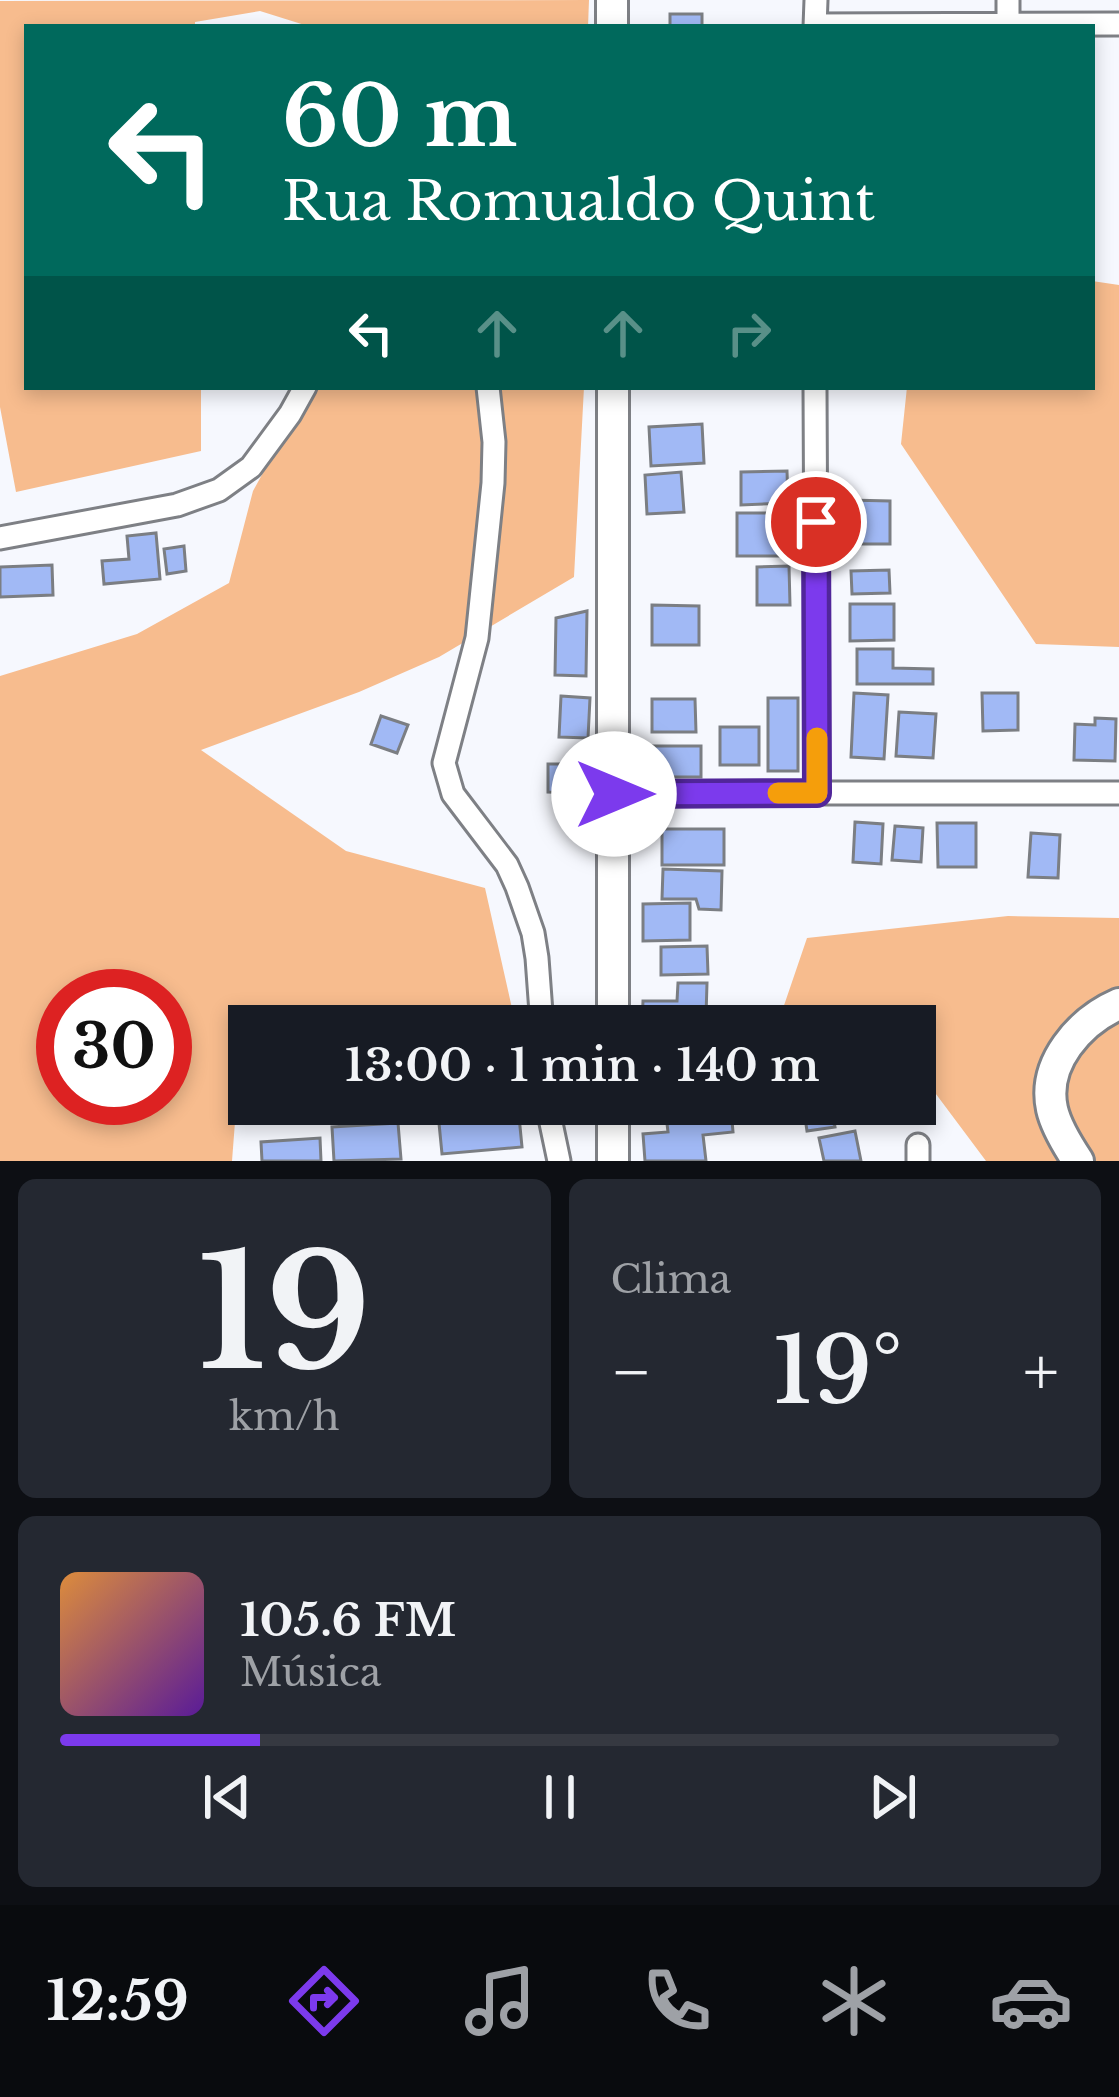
<!DOCTYPE html>
<html lang="pt">
<meta charset="utf-8">
<style>
body{margin:0;font-family:"Libre Baskerville",serif;background:#242831;color:#f1f3f6;height:100vh;display:flex;flex-direction:column;font-size:45px;white-space:nowrap}
*{box-sizing:border-box;margin:0}
p{font-size:39px;color:#9ea1a6}
.icon{flex:none;width:66px;height:66px;fill:none;stroke:currentColor;stroke-width:2;stroke-linecap:round;stroke-linejoin:round}
.map{position:relative;height:1161px;overflow:hidden}
.details{display:flex;flex-direction:column;gap:18px;padding:18px;background:#0d0f14;flex:1}
.details>*{flex:none}
.hud{position:absolute;left:24px;top:24px;width:1071px;height:366px;border-radius:0px;box-shadow:0 6px 18px #0003;background:#00695c;color:#fff;overflow:hidden}
.speed{position:absolute;left:36px;top:969px;display:flex;gap:24px;font-size:60px;font-weight:700;text-align:center}
.speed>*{display:grid;place-content:center;width:156px;height:156px;border-radius:50%;background:#171b24;box-shadow:0 6px 18px #0003;line-height:1}
.speed .limit{border:18px solid #d22;background:#fff;color:#111}
.pin{position:absolute;display:grid;place-items:center;width:102px;height:102px;color:#fff;margin:-51px;border:6px solid #fff;border-radius:50%;box-shadow:0 3px 12px #0007}
.me{position:absolute;width:132px;margin:-66px;rotate:90deg;stroke-linejoin:round;filter:drop-shadow(0 0 9px #0008)}
.turn{display:flex;align-items:center;gap:42px;height:252px;padding:0 60px;font-size:54px}
.turn .icon{width:156px;height:156px;stroke-width:2.5}
.turn b{display:block;font-size:84px;line-height:102px}
.lanes{display:flex;align-items:center;height:114px;padding:0 60px;background:#0003;justify-content:center;gap:60px;direction:ltr}
.lanes .off{opacity:.35}
.big{font-size:90px;font-weight:600;line-height:1.1}
.details .widget{flex:1;display:flex;flex-direction:column;justify-content:center;gap:18px;min-width:0;padding:0 42px;border-radius:18px;background:#242831}
.details .dial{align-items:center;gap:0}
.dial b{font-size:156px;line-height:1}
.song{display:flex;align-items:center;gap:36px}
.cover{width:144px;height:144px;border-radius:18px;background:linear-gradient(135deg,hsl(30 70% 55%),hsl(270 70% 35%))}
.played{height:12px;border-radius:6px;background:linear-gradient(90deg,#7c3aed 20%,#363941 20%)}
.keys{display:flex;justify-content:space-around;direction:ltr}
.heat{display:flex;justify-content:space-between;align-items:center;font-size:66px;direction:ltr}
.details .tiles{flex:1;display:grid;gap:18px;grid-template-columns:1fr 1fr}
.widget:last-child{grid-column:span 2}
.trip{position:absolute;left:228px;top:1005px;width:708px;height:120px;border-radius:0px;background:#171b24;box-shadow:0 6px 18px #0003;font-weight:600;line-height:120px;text-align:center}
.tab-bar{display:flex;height:192px;justify-content:space-around;align-items:center;background:#090b0e;color:#9ea1a6}
.tab-bar .icon{width:84px;height:84px}
.tab-bar .on{color:#7c3aed}
.tab-bar b{font-size:54px;color:#f1f3f6}
.map>svg:first-child{display:block}
.green{fill:#f7bc8e;fill-rule:evenodd}
.building{fill:#a1b9f5;stroke:#7b7e83;stroke-width:3}
.lines{fill:none;stroke-linecap:round;stroke-linejoin:round}
.street-casing{stroke:#7e8085;stroke-width:27}
.secondary-casing{stroke:#7e8085;stroke-width:36}
.street{stroke:#fff;stroke-width:21}
.secondary{stroke:#fff;stroke-width:30}
.route-casing{stroke:#51269a;stroke-width:30}
.route{stroke:#7c3aed;stroke-width:21}
.slow{stroke:#f59e0b;stroke-width:21}
</style>
<div class="map">
<svg width="1119" height="1161" viewBox="0 0 1119 1161">
<rect width="100%" height="100%" fill="#f6f8fe"/>
<path class="green" d="M589,0L588,27H311L260,11L195,22V27H27V387H201V451L16,492L0,407V1Z
M1092,281L1119,285V647L1036,644L901,444L907,387H1092Z
M310,387H584L574,577L439,657L359,692L201,750L346,851L485,888L516,1026H249V1104H274L236,1109L232,1161H0V676L137,634L229,583L253,491ZM63,996H165V1098H63Z
M1008,916L1119,918V1161H986L924,1078H915V1026H777L807,938Z"/>
<path class="building" d="M670,14H702V27H670Z
M702,424L704,463L651,466L649,427Z
M787,471L788,503L741,505V472Z
M681,472L684,512L647,514L645,475Z
M848,500L890,501V544H848Z
M737,513H788V556H737Z
M156,533L160,579L104,584L102,561L129,559L127,536Z
M184,546L186,571L167,574L164,549Z
M52,565L53,595L0,597V567Z
M789,566L790,605H757V567Z
M889,570L890,593L852,594L851,571Z
M850,604H894V640L850,641Z
M652,605L699,606V645H652Z
M587,611L586,676L555,675L556,618Z
M857,649H893V668L933,669V684H857Z
M854,693L888,695L884,759L851,757Z
M982,693H1018V730L983,731Z
M561,696L590,698L588,738L559,737Z
M768,698H798V771H768Z
M652,699H695L696,732H652Z
M899,712L936,714L933,758L896,756Z
M381,716L408,725L397,753L371,744Z
M1095,718L1116,719L1115,761L1074,760L1075,724L1095,725Z
M720,727H759V765H720Z
M653,746H701V777H654Z
M548,764H580L579,793L548,792Z
M855,822L883,824L881,864L853,862Z
M937,823H976V867H938Z
M895,826L923,828L921,862L892,860Z
M662,829H724V865H662Z
M1031,833L1060,835L1058,878L1028,877Z
M663,869L722,871L721,910L699,909L696,899H662Z
M690,903V940L643,941V904Z
M707,946L708,974L661,975V947Z
M678,983H707L706,1016L693,1017L692,1026H642L643,1001H677Z
M803,1104H831L835,1127L807,1131Z
M518,1106L522,1147L442,1154L438,1113Z
M731,1109L733,1132L703,1135L706,1161H645L643,1134L668,1132L666,1115Z
M398,1123L401,1159L334,1161L332,1127Z
M855,1131L861,1161H824L819,1138Z
M320,1138L321,1161H262L261,1142Z"/>
<g class="lines">
<g class="street-casing">
<path id="street" d="M815,25L1119,24
M1008,25V0
M815,27L816,0
M488,387L494,442L493,483L477,638L444,763L453,794L507,865L517,887L533,933L537,958L542,1026
M815,387L817,793
M0,538L177,505L219,490L251,467L290,414L305,387
M614,793H1119
M547,1104L559,1161
M918,1145V1161"/>
</g>
<g class="secondary-casing">
<path id="secondary" d="M612,0V27
M613,387V1026
M613,1161V1104
M1078,1161C1068,1146 1056,1127 1052,1109C1042,1063 1080,1021 1119,1004"/>
</g>
<use href="#street" class="street"/>
<use href="#secondary" class="secondary"/>
</g>
<g class="lines">
<g class="route-casing">
<path id="route" d="M614,794L817,793L816,522"/>
</g>
<use href="#route" class="route"/>
<path class="slow" d="M778,793H817V738"/>
</g>
</svg>
<div class="speed"><div class="limit">30</div></div>
<div class="pin" style="left:816px;top:522px;background:#d93025"><svg class="icon" aria-label="arrive" viewBox="0 0 24 24"><path d="M6 21V4h12l-3 4 3 4H6"/></svg></div>
<svg class="me" style="left:614px;top:794px" viewBox="-20 -20 40 40"><circle r="19" fill="#fff"/><path d="M0-13L10 11 0 6-10 11z" fill="#7c3aed"/></svg>
<div class="trip">13:00 · 1 min · 140 m</div>
<div class="hud">
<div class="turn"><svg class="icon" aria-label="left" viewBox="0 0 24 24"><path d="M17 20v-9H6M10 6l-5 5 5 5"/></svg><div><b>60 m</b>Rua Romualdo Quint</div></div>
<div class="lanes"><svg class="icon" aria-label="left" viewBox="0 0 24 24"><path d="M17 20v-9H6M10 6l-5 5 5 5"/></svg><svg class="icon off" aria-label="ahead" viewBox="0 0 24 24"><path d="M12 20V5M6 11l6-6 6 6"/></svg><svg class="icon off" aria-label="ahead" viewBox="0 0 24 24"><path d="M12 20V5M6 11l6-6 6 6"/></svg><svg class="icon off" aria-label="right" viewBox="0 0 24 24"><path d="M7 20v-9h11M14 6l5 5-5 5"/></svg></div>
</div>
</div>
<section class="details">
<div class="tiles">
<div class="widget dial"><b>19</b><p>km/h</p></div>
<div class="widget"><p>Clima</p>
<div class="heat"><a>−</a><b class="big">19°</b><a>+</a></div>
</div>
<div class="widget">
<div class="song"><i class="cover"></i><div><b>105.6 FM</b><p>Música</p></div></div>
<div class="played"></div>
<div class="keys"><svg class="icon" aria-label="previous" viewBox="0 0 24 24"><path d="M18 5L8 12l10 7zM5 5v14"/></svg><svg class="icon" aria-label="pause" viewBox="0 0 24 24"><path d="M8 5v14M16 5v14"/></svg><svg class="icon" aria-label="next" viewBox="0 0 24 24"><path d="M6 5l10 7-10 7zM19 5v14"/></svg></div>
</div>
</div>
</section>
<nav class="tab-bar">
<b>12:59</b>
<svg class="icon on" aria-label="directions" viewBox="0 0 24 24"><path d="M12 3l9 9-9 9-9-9zM9 14v-3h6M13 9l2 2-2 2"/></svg>
<svg class="icon" aria-label="music" viewBox="0 0 24 24"><path d="M9 18V5l10-2v13"/><circle cx="6" cy="18" r="3"/><circle cx="16" cy="16" r="3"/></svg>
<svg class="icon" aria-label="phone" viewBox="0 0 24 24"><path d="M5 4h4l2 5-3 2q2 4 5 5l2-3 5 2v4C11 20 4 13 5 4z"/></svg>
<svg class="icon" aria-label="climate" viewBox="0 0 24 24"><path d="M12 3v18M4 7l16 10M4 17L20 7"/></svg>
<svg class="icon" aria-label="car" viewBox="0 0 24 24"><path d="M5 17H2v-5l4-1 3-4h7l3 4 3 1v5h-3M9 17h6M6 11h13"/><circle cx="7" cy="17" r="2"/><circle cx="17" cy="17" r="2"/></svg>
</nav>
